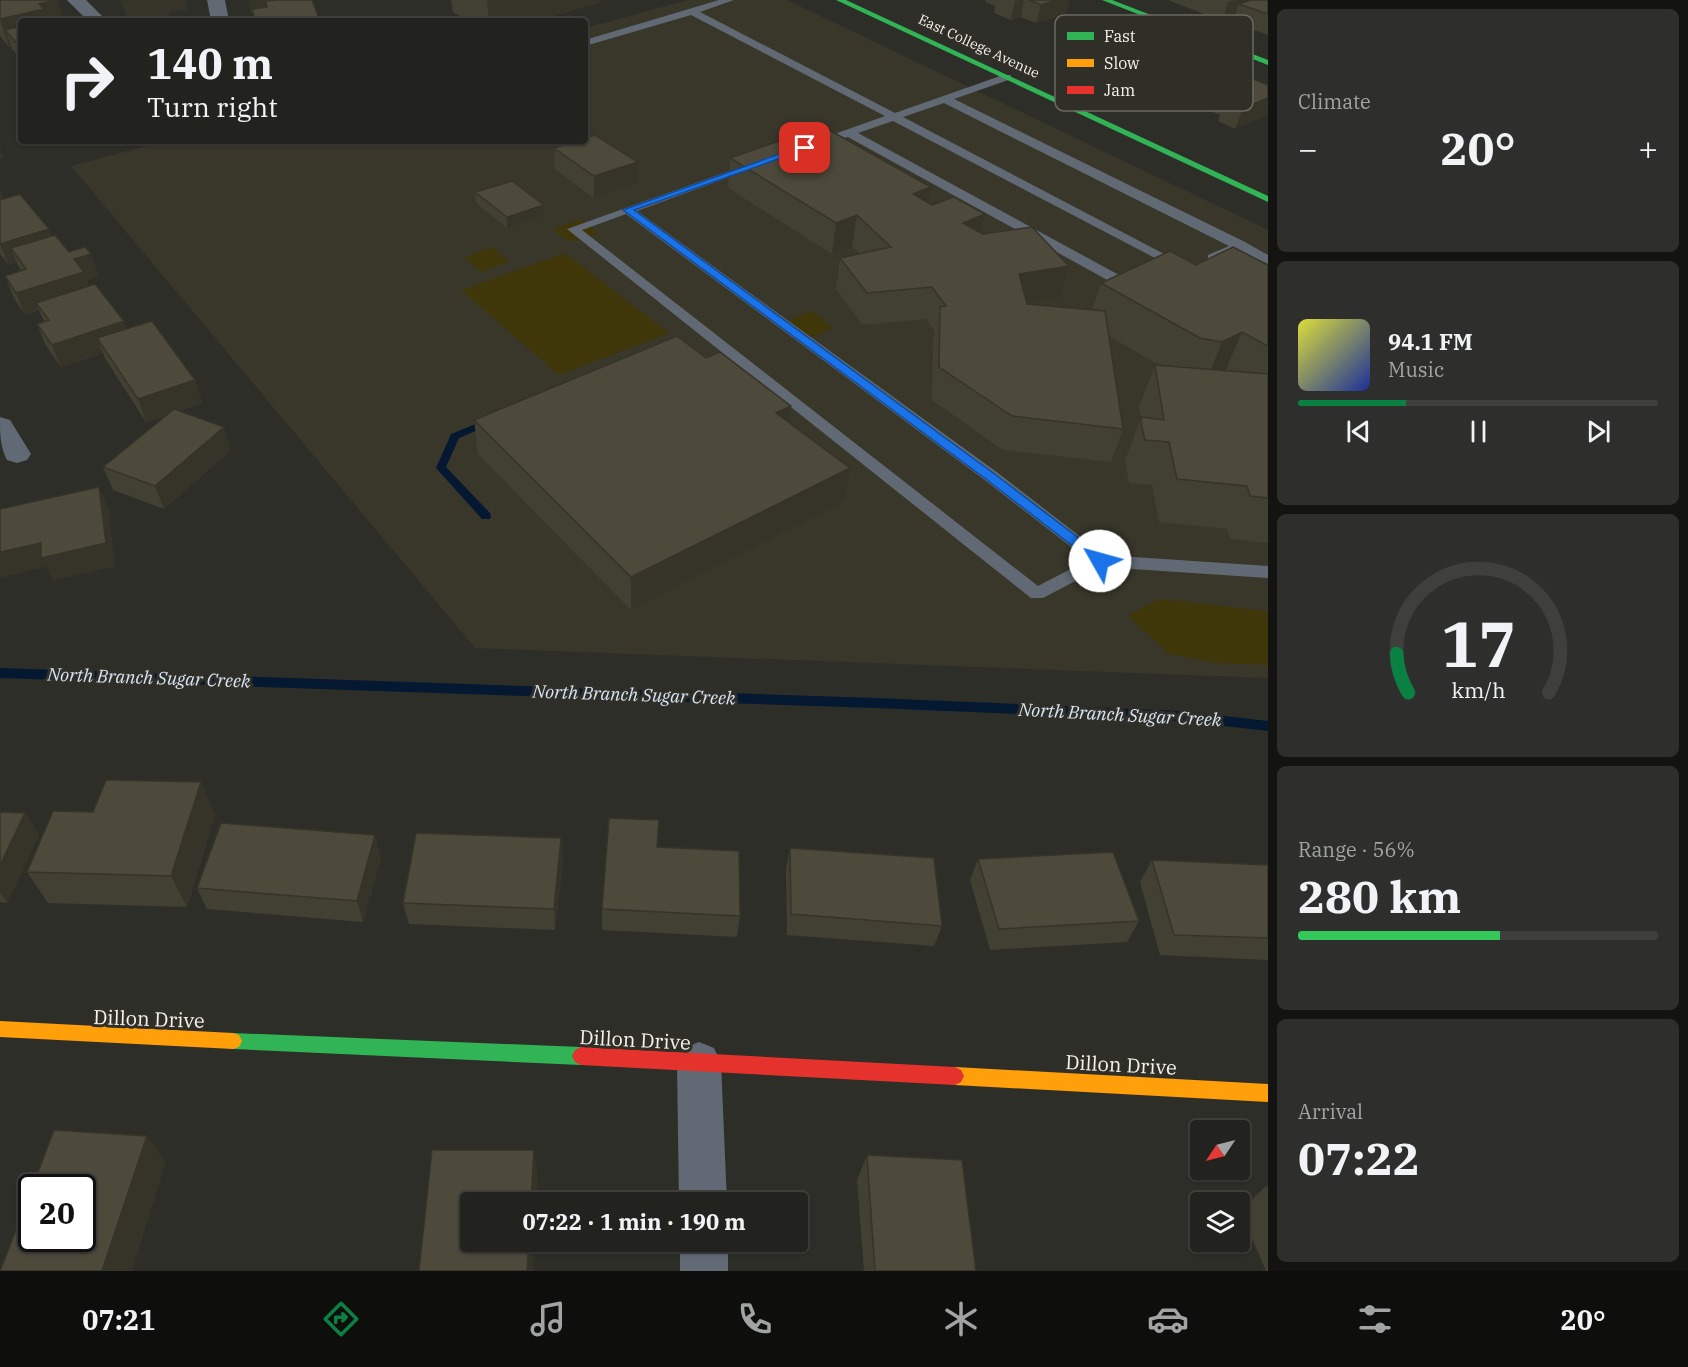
<!DOCTYPE html>
<meta charset="utf-8">
<style>
body{margin:0;font-family:"IBM Plex Serif",serif;background:#2e2f2c;color:#f1f3f6;height:100vh;display:flex;flex-direction:column;font-size:22px;white-space:nowrap}
*{box-sizing:border-box;margin:0}
p{font-size:20px;color:#a2a4a4}
.icon{flex:none;width:33px;height:33px;fill:none;stroke:currentColor;stroke-width:2;stroke-linecap:round;stroke-linejoin:round}
.map{position:relative;flex:1;overflow:hidden}
.details{display:flex;flex-direction:column;gap:9px;padding:9px;background:#131311;width:420px}
.details>*{flex:none}
.banner{position:absolute;left:18px;top:18px;width:570px;height:126px;border-radius:6px;box-shadow:0 2px 4px #0004,0 0 0 2px #3f3f3d;background:#22221f;color:#f1f3f6;overflow:hidden}
.needle{width:39px;rotate:235deg}
.buttons{position:absolute;left:1190px;top:1120px;display:grid;gap:12px}
.buttons a{display:grid;place-items:center;width:60px;height:60px;border-radius:6px;background:#22221f;box-shadow:0 2px 4px #0004,0 0 0 2px #3f3f3d;font-size:30px}
.speed{position:absolute;left:18px;top:1174px;display:flex;gap:12px;font-size:30px;font-weight:700;text-align:center}
.speed>*{display:grid;place-content:center;width:78px;height:78px;border-radius:50%;background:#22221f;box-shadow:0 2px 4px #0004,0 0 0 2px #3f3f3d;line-height:1}
.speed .limit{border:3px solid #111;border-radius:9px;background:#fff;color:#111}
.pin{position:absolute;display:grid;place-items:center;width:51px;height:51px;color:#fff;margin:-26px;border-radius:12px;box-shadow:0 3px 9px #0006}
.me{position:absolute;width:66px;margin:-33px;rotate:308deg;stroke-linejoin:round;filter:drop-shadow(0 0 4px #0008)}
.turn{display:flex;align-items:center;gap:21px;height:126px;padding:0 30px;font-size:27px}
.turn .icon{width:78px;height:78px;stroke-width:2.5}
.turn b{display:block;font-size:42px;line-height:51px}
.big{font-size:45px;font-weight:700;line-height:1.1}
.details .tile{flex:1;display:flex;flex-direction:column;justify-content:center;gap:9px;min-width:0;padding:0 21px;border-radius:9px;background:#2e2f2c}
.details .dial{align-items:center;gap:0}
.dial svg{height:156px;overflow:visible;fill:none;stroke:#3f3f3d;stroke-width:7;stroke-linecap:round;text-anchor:middle}
.dial text{fill:#f1f3f6;stroke:none}
.song{display:flex;align-items:center;gap:18px}
.cover{width:72px;height:72px;border-radius:9px;background:linear-gradient(135deg,hsl(60 70% 55%),hsl(230 70% 35%))}
.played{height:6px;border-radius:3px;background:linear-gradient(90deg,#0b8043 30%,#3f3f3d 30%)}
.keys{display:flex;justify-content:space-around;direction:ltr}
.heat{display:flex;justify-content:space-between;align-items:center;font-size:33px;direction:ltr}
.charge{height:9px;border-radius:4px;background:linear-gradient(90deg,#34c759 56%,#3f3f3d 0)}
.trip{position:absolute;left:460px;top:1192px;width:348px;height:60px;border-radius:6px;background:#22221f;box-shadow:0 2px 4px #0004,0 0 0 2px #3f3f3d;font-weight:700;line-height:60px;text-align:center}
.menu{display:flex;height:96px;justify-content:space-around;align-items:center;background:#0e0e0c;color:#a2a4a4}
.menu .icon{width:42px;height:42px}
.menu .on{color:#0b8043}
.menu b{font-size:27px;color:#f1f3f6}
main{display:flex;flex:1;min-height:0}
.map>svg:first-child{display:block}
.built{fill:#39372a}
.green{fill:#3f370a}
.lines{fill:none;stroke-linecap:round;stroke-linejoin:round}
.stream{fill:#041831;fill-rule:evenodd}
.lane{fill:#616a74;fill-rule:evenodd}
.street{fill:#616a74;fill-rule:evenodd}
.fast{fill:#30b455;fill-rule:evenodd}
.slow{fill:#ff9f0a;fill-rule:evenodd}
.jam{fill:#e5322d;fill-rule:evenodd}
.wall{fill:#424033}
.shaded-wall{fill:#363429}
.building{fill:#4d4a3b;stroke:#363429;stroke-width:1.5}
.route{fill:#1a73e8;stroke:#114b97;stroke-width:1.5}
.labels{text-anchor:middle;stroke-width:6;stroke-linejoin:round;paint-order:stroke}
.far-street-label{font-size:14px;fill:#f3f2ed;stroke:#302f27}
.water-label{font-size:18px;font-style:italic;fill:#d6e5f6;stroke:#302f27}
.near-street-label{font-size:20px;fill:#f3f2ed;stroke:#302f27}
.key{fill:#302f27;stroke:#6a6a62;stroke-width:1.5}
.key-label{font-size:16px;fill:#f3f2ed}
</style>
<main>
<div class="map">
<svg width="1268" height="1271" viewBox="0 0 1268 1271">
<rect width="100%" height="100%" fill="#2e2e29"/>
<path class="built" d="M688,0H787L1268,230V678L475,648L71,166L165,141H585V28Z"/>
<path class="green" d="M581,219L598,234L569,242L553,229Z
M493,247L509,262L481,272L464,257Z
M565,253L669,333L559,375L461,290Z
M812,311L834,328L807,339L785,322Z
M1159,599L1268,611V665L1216,663L1169,654L1128,616Z"/>
<g class="lines">
<path class="stream" d="M488,419L493,422L492,424L459,438L446,467L490,513L491,516L490,519H482L436,468L451,434Z
M0,668L875,698L1181,711L1268,721V731L1181,721L875,708L0,678Z"/>
<path class="lane" d="M719,0H734L700,12L895,113L1003,75H1011V79L954,99L1245,242L1268,255V264L1239,251L1218,261H1208V255L1229,246L944,103L903,117L1187,266L1181,270L1176,269L893,121L858,133L1119,275L1137,276L1144,280L1137,284L1111,282L848,137L815,145V141L885,116L691,15L585,46V40Z
M749,164L759,166L637,211L998,473L1104,555L1268,566V578L1102,567L1043,598H1031L567,229ZM626,214L986,481L1088,560L1038,586L582,230Z"/>
<path class="street" d="M67,0H86L107,21H88Z
M207,0H225L229,21H211Z
M0,417L10,420L31,454L27,460L17,463L7,460C0,447 0,433 0,417Z
M699,1042L714,1048L721,1063L727,1203H679L677,1063L684,1048Z
M680,1242H728V1271H680Z"/>
<path class="fast" d="M836,0H846L1268,196V202Z
M1102,0H1112L1268,60V65Z
M233,1033L581,1047L587,1050L590,1056L587,1062L581,1065L233,1049L227,1047L224,1041L227,1035Z"/>
<path class="slow" d="M0,1021L233,1033L239,1035L242,1041L239,1047L233,1049L0,1037Z
M955,1067L1268,1084V1102L955,1085L949,1082L946,1076L949,1070Z"/>
<path class="jam" d="M581,1047L955,1067L961,1070L964,1076L961,1082L955,1085L581,1065L575,1062L572,1056L575,1050Z"/>
</g>
<path class="wall" d="M0,0H57L64,21H21V59L12,49L11,46L9,47L0,36Z
M451,0H601V2L535,21H468L453,12Z
M986,0H1069L1066,14L1036,23L1021,17L1011,20L994,13L995,6L985,2Z
M1168,0H1268V35L1233,23L1235,16L1222,21Z
M1200,84L1268,85L1235,129L1218,121L1220,115L1194,104Z
M554,148L638,183L594,198L555,169Z
M730,158L931,187L928,203L981,233L1069,266L1060,298L1027,303V304L1092,310L1101,283L1196,265H1268V543L1230,539L1227,529L1159,522L1152,485L1129,483L1125,460L1141,418L1139,407L1155,365H1159L1109,336L1123,429L1111,462L1003,450L932,400L933,339L935,332L926,319L862,325L836,289L840,258L860,254L852,246L832,254L728,188Z
M0,191L3,199L49,229L51,236L69,252L99,276L87,280L89,286L126,329L195,380L202,403L179,411L231,450L164,509L113,490L103,467L168,415L146,422L106,360L103,353L61,367L46,346L37,324L44,321L39,310L25,315L14,298L5,276L21,271L17,263L9,265L0,254Z
M475,192L544,216L507,228L476,203Z
M706,358L791,406L789,423L845,501L631,610L478,454L474,420Z
M201,782L215,815L187,907L48,903L27,872L93,812Z
M0,812L25,813L39,835L7,903L0,902Z
M561,838L563,860L555,930L409,924L403,903Z
M658,847L740,916L737,937L602,930V909Z
M790,848L942,926L934,946L787,935L786,869Z
M381,857L363,922L207,909L197,888Z
M978,859L1139,921L1127,942L990,950L970,880Z
M1152,860L1268,865V960L1160,955L1140,882Z
M867,1155L976,1271H864L857,1180Z
M1268,1186V1271H1266L1240,1211L1265,1187Z"/>
<path class="shaded-wall" d="M23,0H57L64,21H21V44L5,30L11,46L9,47L0,19Z
M121,0H185L187,10L169,12L170,18L147,21H127Z
M248,0H271L273,11L251,14Z
M487,0H601V2L535,21H489Z
M1019,0H1024L1021,17L1011,20L1015,1Z
M1056,0H1069L1066,14L1036,23L1041,5Z
M1234,0H1250L1239,4L1235,16L1222,21L1228,2Z
M1268,98V115L1235,129L1243,108Z
M0,147L4,158L0,159Z
M638,162V183L594,198V176Z
M931,187L925,218L913,194Z
M0,192L9,213L0,216Z
M544,205V216L507,228V217Z
M985,214L978,245L963,223Z
M857,215L852,246L832,254L836,223Z
M49,229L57,250L11,248L17,263L9,265L0,244Z
M91,254L99,276L87,280L92,294L36,303L39,310L25,315L16,293L74,259Z
M1069,266L1060,298L1011,306L1019,274Z
M124,321L131,343L97,338L103,353L61,367L52,345Z
M1242,332L1224,374L1205,384L1222,342Z
M195,380L202,403L146,422L138,399Z
M791,406L787,439L776,413Z
M224,427L231,450L164,509L155,486Z
M850,468L845,501L631,610V577Z
M99,487L109,510L115,566L53,581L46,567L0,578V552L41,543Z
M201,782L215,815L187,907L171,876Z
M25,813L39,835L7,903L0,892V865Z
M375,835L381,857L363,922L357,901Z
M561,838L563,860L555,930L554,909Z
M147,1136L166,1162L132,1271H102Z
M534,1150L538,1176L536,1203H531Z
M529,1242H534L533,1271H527Z"/>
<path class="building" d="M0,0H57L39,4L44,9L0,19Z
M278,0H312L320,21H255L252,9L267,7L266,1Z
M1029,0H1056L1041,5Z
M1251,0H1268V14L1239,4Z
M21,26V48L5,30Z
M1234,71L1268,85V98L1243,108L1225,101L1234,98L1200,84Z
M822,126L931,187L913,194L932,205L954,197L985,214L963,223L983,234L1032,227L1069,266L1019,274L1027,304L1105,311L1123,429L1012,416L939,367L940,307L946,306L932,287L867,293L840,258L891,247L857,215L836,223L730,158Z
M595,135L638,162L594,176L554,148L575,141H585V138Z
M512,181L544,205L507,217L475,192Z
M20,194L49,229L0,244V200Z
M55,235L69,252L85,247L91,254L74,259L84,272L16,293L5,276L26,269L11,248Z
M1233,247L1268,265V346L1242,332L1222,342L1200,338L1101,283L1170,251L1196,265Z
M95,284L124,321L52,345L37,324L49,320L36,303Z
M152,321L195,380L138,399L97,338Z
M677,336L706,358L720,352L791,406L776,413L850,468L631,577L474,420Z
M1155,365L1268,374V498L1250,496L1247,486L1177,479L1169,442L1145,440L1142,428L1141,417L1164,420Z
M174,409L224,427L155,486L103,467Z
M99,487L106,543L41,558V543L0,552V509Z
M106,780L201,782L171,876L27,872L53,811L93,812Z
M0,812L25,813L0,865Z
M609,818L659,820L657,847L739,851L740,916L602,909Z
M221,823L375,835L357,901L197,888Z
M416,833L561,838L554,909L403,903Z
M790,848L934,858L942,926L791,914Z
M1113,852L1139,921L999,929L978,859Z
M1152,860L1268,865V938L1174,935Z
M54,1130L147,1136L102,1271H0L32,1189V1239H82V1188H32Z
M432,1150H534L531,1203H471V1242H529L527,1271H419Z
M867,1155L962,1160L976,1271H875Z"/>
<path class="route" d="M802,146L809,148L634,210L996,475L1105,558V564H1096L987,480L623,210Z"/>
<g class="labels">
<g class="far-street-label">
<text transform="translate(979 46) rotate(25)" y="5">East College Avenue</text>
</g>
<g class="water-label">
<text transform="translate(149 678) rotate(2)" y="6">North Branch Sugar Creek</text>
<text transform="translate(634 695) rotate(2)" y="6">North Branch Sugar Creek</text>
<text transform="translate(1120 715) rotate(3)" y="6">North Branch Sugar Creek</text>
</g>
<g class="near-street-label">
<text transform="translate(149 1019) rotate(2)" y="7">Dillon Drive</text>
<text transform="translate(635 1040) rotate(3)" y="7">Dillon Drive</text>
<text transform="translate(1121 1065) rotate(3)" y="7">Dillon Drive</text>
</g>
</g>
<rect x="1055" y="15" width="198" height="96" rx="9" class="key"/>
<rect x="1067" y="32" width="27" height="8" fill="#30b455"/>
<rect x="1067" y="59" width="27" height="8" fill="#ff9f0a"/>
<rect x="1067" y="86" width="27" height="8" fill="#e5322d"/>
<g class="key-label">
<text x="1104" y="42">Fast</text>
<text x="1104" y="69">Slow</text>
<text x="1104" y="96">Jam</text>
</g>
</svg>
<div class="buttons">
<a><svg class="needle" viewBox="-14 -14 28 28"><path d="M0-13l5 13h-10z" fill="#e53935"/><path d="M0 13l5-13h-10z" fill="#a2a4a4"/></svg></a>
<a><svg class="icon" aria-label="layers" viewBox="0 0 24 24"><path d="M12 4l9 5-9 5-9-5zM3 14l9 5 9-5"/></svg></a>
</div>
<div class="speed"><div class="limit">20</div></div>
<div class="pin" style="left:805px;top:148px;background:#d93025"><svg class="icon" aria-label="arrive" viewBox="0 0 24 24"><path d="M6 21V4h12l-3 4 3 4H6"/></svg></div>
<svg class="me" style="left:1100px;top:561px" viewBox="-20 -20 40 40"><circle r="19" fill="#fff"/><path d="M0-13L10 11 0 6-10 11z" fill="#1a73e8"/></svg>
<div class="trip">07:22 · 1 min · 190 m</div>
<div class="banner">
<div class="turn"><svg class="icon" aria-label="right" viewBox="0 0 24 24"><path d="M7 20v-9h11M14 6l5 5-5 5"/></svg><div><b>140 m</b>Turn right</div></div>
</div>
</div>
<section class="details">
<div class="tile"><p>Climate</p>
<div class="heat"><a>−</a><b class="big">20°</b><a>+</a></div>
</div>
<div class="tile">
<div class="song"><i class="cover"></i><div><b>94.1 FM</b><p>Music</p></div></div>
<div class="played"></div>
<div class="keys"><svg class="icon" aria-label="previous" viewBox="0 0 24 24"><path d="M18 5L8 12l10 7zM5 5v14"/></svg><svg class="icon" aria-label="pause" viewBox="0 0 24 24"><path d="M8 5v14M16 5v14"/></svg><svg class="icon" aria-label="next" viewBox="0 0 24 24"><path d="M6 5l10 7-10 7zM19 5v14"/></svg></div>
</div>
<div class="tile dial"><svg viewBox="0 0 100 80">
<path d="M14 69A42 42 0 1 1 86 69"/>
<path d="M14 69A42 42 0 0 1 8 49" stroke="#0b8043"/>
<text x="50" y="56" font-size="32" font-weight="700">17</text>
<text x="50" y="72" font-size="11">km/h</text>
</svg></div>
<div class="tile"><p>Range · 56%</p><b class="big">280 km</b><div class="charge"></div></div>
<div class="tile"><p>Arrival</p><b class="big">07:22</b></div>
</section>
</main>
<nav class="menu">
<b>07:21</b>
<svg class="icon on" aria-label="directions" viewBox="0 0 24 24"><path d="M12 3l9 9-9 9-9-9zM9 14v-3h6M13 9l2 2-2 2"/></svg>
<svg class="icon" aria-label="music" viewBox="0 0 24 24"><path d="M9 18V5l10-2v13"/><circle cx="6" cy="18" r="3"/><circle cx="16" cy="16" r="3"/></svg>
<svg class="icon" aria-label="phone" viewBox="0 0 24 24"><path d="M5 4h4l2 5-3 2q2 4 5 5l2-3 5 2v4C11 20 4 13 5 4z"/></svg>
<svg class="icon" aria-label="climate" viewBox="0 0 24 24"><path d="M12 3v18M4 7l16 10M4 17L20 7"/></svg>
<svg class="icon" aria-label="car" viewBox="0 0 24 24"><path d="M5 17H2v-5l4-1 3-4h7l3 4 3 1v5h-3M9 17h6M6 11h13"/><circle cx="7" cy="17" r="2"/><circle cx="17" cy="17" r="2"/></svg>
<svg class="icon" aria-label="filters" viewBox="0 0 24 24"><path d="M4 7h16M4 17h16"/><circle cx="9" cy="7" r="2"/><circle cx="15" cy="17" r="2"/></svg>
<b>20°</b>
</nav>
